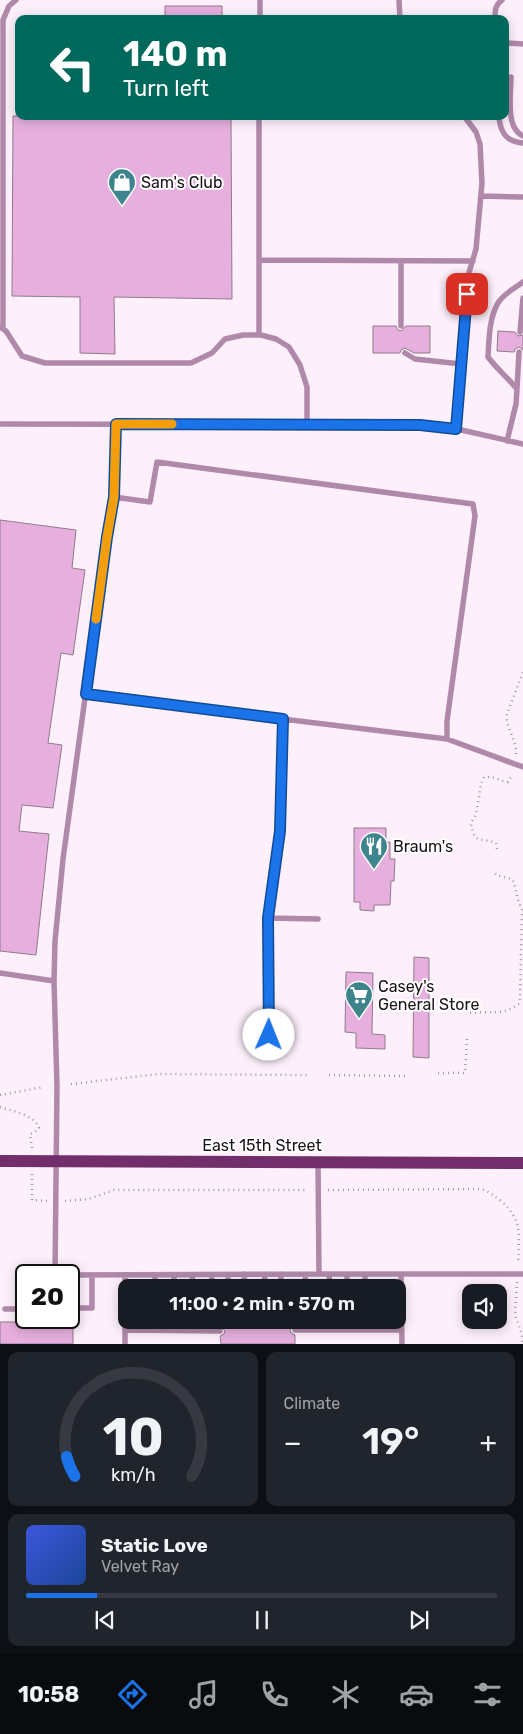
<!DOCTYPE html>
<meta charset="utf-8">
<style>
body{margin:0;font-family:Rubik,sans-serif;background:#20242c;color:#f1f3f6;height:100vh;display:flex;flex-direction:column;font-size:19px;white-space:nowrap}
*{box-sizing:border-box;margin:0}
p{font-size:16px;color:#9ea1a6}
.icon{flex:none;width:28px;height:28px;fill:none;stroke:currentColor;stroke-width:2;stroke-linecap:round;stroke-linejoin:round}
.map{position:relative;height:1344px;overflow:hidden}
.details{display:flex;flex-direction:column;gap:8px;padding:8px;background:#0d0f14;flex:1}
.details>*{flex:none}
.guide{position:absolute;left:15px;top:15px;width:494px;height:105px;border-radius:10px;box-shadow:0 2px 12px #0003;background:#00695c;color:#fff;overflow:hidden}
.tools{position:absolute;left:462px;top:1284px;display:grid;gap:10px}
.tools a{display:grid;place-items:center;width:45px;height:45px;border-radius:10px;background:#171b24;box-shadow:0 2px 12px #0003;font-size:25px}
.speed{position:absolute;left:15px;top:1264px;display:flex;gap:10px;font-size:25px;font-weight:700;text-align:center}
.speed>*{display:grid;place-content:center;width:65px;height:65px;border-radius:50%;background:#171b24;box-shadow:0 2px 12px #0003;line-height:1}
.speed .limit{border:2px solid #111;border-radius:8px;background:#fff;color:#111}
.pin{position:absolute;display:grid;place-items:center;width:42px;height:42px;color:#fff;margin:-21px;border-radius:10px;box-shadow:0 2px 8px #0006}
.me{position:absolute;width:55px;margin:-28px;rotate:1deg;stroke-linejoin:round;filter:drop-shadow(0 0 4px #0008)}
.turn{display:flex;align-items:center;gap:18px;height:105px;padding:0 25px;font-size:22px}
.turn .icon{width:65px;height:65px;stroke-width:2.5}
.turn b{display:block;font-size:35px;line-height:42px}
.big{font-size:38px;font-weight:600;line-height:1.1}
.details .widget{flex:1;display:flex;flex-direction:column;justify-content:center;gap:8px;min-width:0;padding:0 18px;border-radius:10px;background:#20242c}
.details .dial{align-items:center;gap:0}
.dial svg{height:130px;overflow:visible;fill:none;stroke:#363941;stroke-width:7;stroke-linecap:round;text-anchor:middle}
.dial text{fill:#f1f3f6;stroke:none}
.song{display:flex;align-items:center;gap:15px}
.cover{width:60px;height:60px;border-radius:8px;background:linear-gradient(135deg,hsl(230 70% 55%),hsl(220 70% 35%))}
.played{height:5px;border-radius:2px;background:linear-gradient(90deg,#1a73e8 15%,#363941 15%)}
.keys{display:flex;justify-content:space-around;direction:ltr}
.heat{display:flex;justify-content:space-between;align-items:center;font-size:28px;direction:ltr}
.details .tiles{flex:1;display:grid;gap:8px;grid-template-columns:1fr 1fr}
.widget:last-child{grid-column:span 2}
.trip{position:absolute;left:118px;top:1279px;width:288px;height:50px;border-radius:10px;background:#171b24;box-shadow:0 2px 12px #0003;font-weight:600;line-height:50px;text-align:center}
.tabs{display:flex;height:80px;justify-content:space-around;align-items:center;background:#090b0e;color:#9ea1a6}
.tabs .icon{width:35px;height:35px}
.tabs .active{color:#1a73e8}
.tabs b{font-size:22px;color:#f1f3f6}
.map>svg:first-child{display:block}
.building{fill:#e6afde;stroke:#8f7b8c}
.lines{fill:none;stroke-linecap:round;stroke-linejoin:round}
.path{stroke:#a499a2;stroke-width:2.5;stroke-dasharray:1 4;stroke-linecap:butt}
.service{stroke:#b089aa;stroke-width:5.5}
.primary{stroke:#722d6b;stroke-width:12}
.route-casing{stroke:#114b97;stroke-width:12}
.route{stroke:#1a73e8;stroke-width:9}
.slow{stroke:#f59e0b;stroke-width:9}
.labels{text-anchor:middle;stroke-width:4;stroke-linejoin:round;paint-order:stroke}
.poi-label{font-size:16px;fill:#1a1219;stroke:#fff;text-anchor:start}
.street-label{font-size:16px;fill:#1a1219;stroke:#fff}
</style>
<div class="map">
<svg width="523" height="1344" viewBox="0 0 523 1344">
<rect width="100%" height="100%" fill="#fdf0fb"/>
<path class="building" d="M165,6H222V19H165Z
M13,116H231L232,299L114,297L115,354L80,353V297L12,296Z
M373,326H396L398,330L401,331L406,326H430V353H414L405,348L401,350L400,353H373Z
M498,331L515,332L518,336L523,335V350L519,347L515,349L514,352L497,351Z
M0,520L76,530L72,568L85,570L73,655L61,653L48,743L62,745L53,808L22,805L19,831L49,834L36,955L0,951Z
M354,828H386V842H390V859H395L394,881H391L390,905H374V911L360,910V902H354Z
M414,957L429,958V1058L413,1057Z
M346,972L373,973L372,1034L385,1035V1049L356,1048V1033L345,1032Z
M220,1320H298L296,1325L292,1326L290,1330L291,1333L295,1335V1344H221L220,1336L224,1334L225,1331L220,1326Z
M0,1322H73V1344H0Z"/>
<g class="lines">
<path class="path" d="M516,754C517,739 505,728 507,714L523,672
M497,849L496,843C489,840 481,841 475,837L471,826L472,821L476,815L481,784L484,777H491L506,782H508L511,777
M470,1013C491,1010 501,1017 520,1003L522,909C516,899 517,889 512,879L496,875L494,871
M438,1073H465L467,1036
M329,1075L405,1076
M71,1084L159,1074L309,1075
M0,1095L44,1087
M0,1107C12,1111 35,1115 39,1128L35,1132L30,1134L32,1148
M32,1174V1200L47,1201
M328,1190L481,1189C489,1191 494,1196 501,1201C523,1220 519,1236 518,1264
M65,1201L89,1199L114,1190H308
M517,1282L515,1314L522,1335V1344"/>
<path class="service" d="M399,0L400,19
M260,19V0
M495,19C495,10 495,5 502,0
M505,40L508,43L523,44
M511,77C511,94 505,128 523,136
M499,116C500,132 506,142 523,143
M481,196L523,197
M259,260L473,261
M401,261V326
M0,327L6,331L22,356L45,363H191L212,353L225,339L243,335H261L276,339L289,347L300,365L307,387V425
M3,329V20L9,6L16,0
M520,332L523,298
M259,335V116
M405,353L415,359L461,364
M517,389L519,352
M0,424L420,425L457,429L523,444
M457,429L468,276L476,249L482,183L480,144L476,132L464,116
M507,441L516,404L517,389C508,378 497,369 488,357C489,340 489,318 498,303C503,294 515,288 523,282
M114,497L150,502L157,462L473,504L475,516L447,721V739
M86,695L447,739L523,767
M268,918L318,919
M0,973L54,981
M269,1035L268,918L280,819L283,719
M244,1274L245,1288
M281,1274V1288
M305,1274L306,1288
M319,1274H523
M329,1274L330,1288
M347,1274V1288
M365,1274V1288
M401,1274L402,1344
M55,1275L57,1086L54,981L55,941L63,859L107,537L114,497L116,424
M69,1275L319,1274L318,1162
M174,1275V1288
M192,1275L193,1288
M155,1288V1275
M211,1288L212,1275
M228,1288V1275
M264,1288L265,1274
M69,1308H92V1275
M5,1309H26
M307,1320L308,1329
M331,1320V1329
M365,1320L366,1330
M348,1329V1320
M125,1330L220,1331
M154,1330V1320
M174,1330L175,1320
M193,1330V1320
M295,1330H402
M209,1331L210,1320
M125,1344V1275"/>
<path class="primary" d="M0,1161L523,1163"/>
</g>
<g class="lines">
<g class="route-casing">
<path id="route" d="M269,1035L268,918L280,831L283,719L86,694L107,537L114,497L116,424L420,425L456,429L467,294"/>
</g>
<use href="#route" class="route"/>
<path class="slow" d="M96,619L107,537L114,497L116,424H172"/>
</g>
<defs>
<g id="shop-pin" transform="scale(1.4375)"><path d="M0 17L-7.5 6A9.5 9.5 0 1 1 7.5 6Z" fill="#3d848d" stroke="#fff"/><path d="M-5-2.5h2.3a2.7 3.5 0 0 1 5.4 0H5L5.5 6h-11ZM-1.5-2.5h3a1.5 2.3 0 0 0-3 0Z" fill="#fff"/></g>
<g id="restaurant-pin" transform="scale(1.4375)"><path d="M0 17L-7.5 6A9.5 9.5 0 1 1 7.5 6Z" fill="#3d848d" stroke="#fff"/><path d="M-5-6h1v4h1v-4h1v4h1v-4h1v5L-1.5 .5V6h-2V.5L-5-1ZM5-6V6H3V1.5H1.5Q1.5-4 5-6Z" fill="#fff"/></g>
<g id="supermarket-pin" transform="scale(1.4375)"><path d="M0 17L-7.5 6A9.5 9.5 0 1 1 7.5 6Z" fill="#3d848d" stroke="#fff"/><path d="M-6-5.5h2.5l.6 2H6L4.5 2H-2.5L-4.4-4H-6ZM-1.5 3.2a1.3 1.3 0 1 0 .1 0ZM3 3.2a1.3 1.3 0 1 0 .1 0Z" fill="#fff"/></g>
</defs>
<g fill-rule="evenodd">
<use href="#shop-pin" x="122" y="182"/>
<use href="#restaurant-pin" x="374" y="846"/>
<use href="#supermarket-pin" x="359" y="995"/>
</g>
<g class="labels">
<g class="poi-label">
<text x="141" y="188">Sam's Club</text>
<text x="393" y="852">Braum's</text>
<text x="378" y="992">Casey's<tspan x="378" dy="18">General Store</tspan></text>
</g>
<g class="street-label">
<text x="262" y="1151">East 15th Street</text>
</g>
</g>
</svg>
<div class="tools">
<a><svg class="icon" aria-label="sound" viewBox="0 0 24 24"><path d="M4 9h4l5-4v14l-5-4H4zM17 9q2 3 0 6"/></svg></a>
</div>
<div class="speed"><div class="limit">20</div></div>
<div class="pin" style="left:467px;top:294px;background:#d93025"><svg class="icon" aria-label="arrive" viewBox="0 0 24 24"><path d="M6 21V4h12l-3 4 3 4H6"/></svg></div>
<svg class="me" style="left:269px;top:1035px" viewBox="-20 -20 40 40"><circle r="19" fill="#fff"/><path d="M0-13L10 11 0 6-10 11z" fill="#1a73e8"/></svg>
<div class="trip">11:00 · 2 min · 570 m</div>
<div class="guide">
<div class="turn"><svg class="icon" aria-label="left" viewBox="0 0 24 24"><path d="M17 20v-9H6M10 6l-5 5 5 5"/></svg><div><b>140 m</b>Turn left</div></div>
</div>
</div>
<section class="details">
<div class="tiles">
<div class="widget dial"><svg viewBox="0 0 100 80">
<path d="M14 69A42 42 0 1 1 86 69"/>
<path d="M14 69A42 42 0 0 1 9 57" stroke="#1a73e8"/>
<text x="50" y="56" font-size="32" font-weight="700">10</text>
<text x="50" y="72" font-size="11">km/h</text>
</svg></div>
<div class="widget"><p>Climate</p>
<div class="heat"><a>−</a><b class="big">19°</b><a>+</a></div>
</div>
<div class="widget">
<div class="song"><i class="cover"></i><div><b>Static Love</b><p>Velvet Ray</p></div></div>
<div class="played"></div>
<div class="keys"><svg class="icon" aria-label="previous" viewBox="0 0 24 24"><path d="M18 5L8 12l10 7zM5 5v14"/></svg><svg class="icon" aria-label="pause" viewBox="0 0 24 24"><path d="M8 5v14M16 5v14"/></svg><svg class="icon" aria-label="next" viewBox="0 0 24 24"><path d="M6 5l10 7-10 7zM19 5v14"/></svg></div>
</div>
</div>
</section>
<nav class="tabs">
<b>10:58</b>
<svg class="icon active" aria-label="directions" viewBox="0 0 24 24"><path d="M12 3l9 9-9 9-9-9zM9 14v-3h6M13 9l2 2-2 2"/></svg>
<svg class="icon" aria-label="music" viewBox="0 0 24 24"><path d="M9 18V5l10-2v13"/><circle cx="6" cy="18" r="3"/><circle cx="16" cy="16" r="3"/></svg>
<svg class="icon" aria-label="phone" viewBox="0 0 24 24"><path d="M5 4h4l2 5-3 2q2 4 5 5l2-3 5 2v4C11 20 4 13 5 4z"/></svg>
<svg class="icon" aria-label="climate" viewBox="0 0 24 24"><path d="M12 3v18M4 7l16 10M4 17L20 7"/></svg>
<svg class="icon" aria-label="car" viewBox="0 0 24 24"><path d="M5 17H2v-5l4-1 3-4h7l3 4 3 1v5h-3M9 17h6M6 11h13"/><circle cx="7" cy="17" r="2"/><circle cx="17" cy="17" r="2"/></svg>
<svg class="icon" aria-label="filters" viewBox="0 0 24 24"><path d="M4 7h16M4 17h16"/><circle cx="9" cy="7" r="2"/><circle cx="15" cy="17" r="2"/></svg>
</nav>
